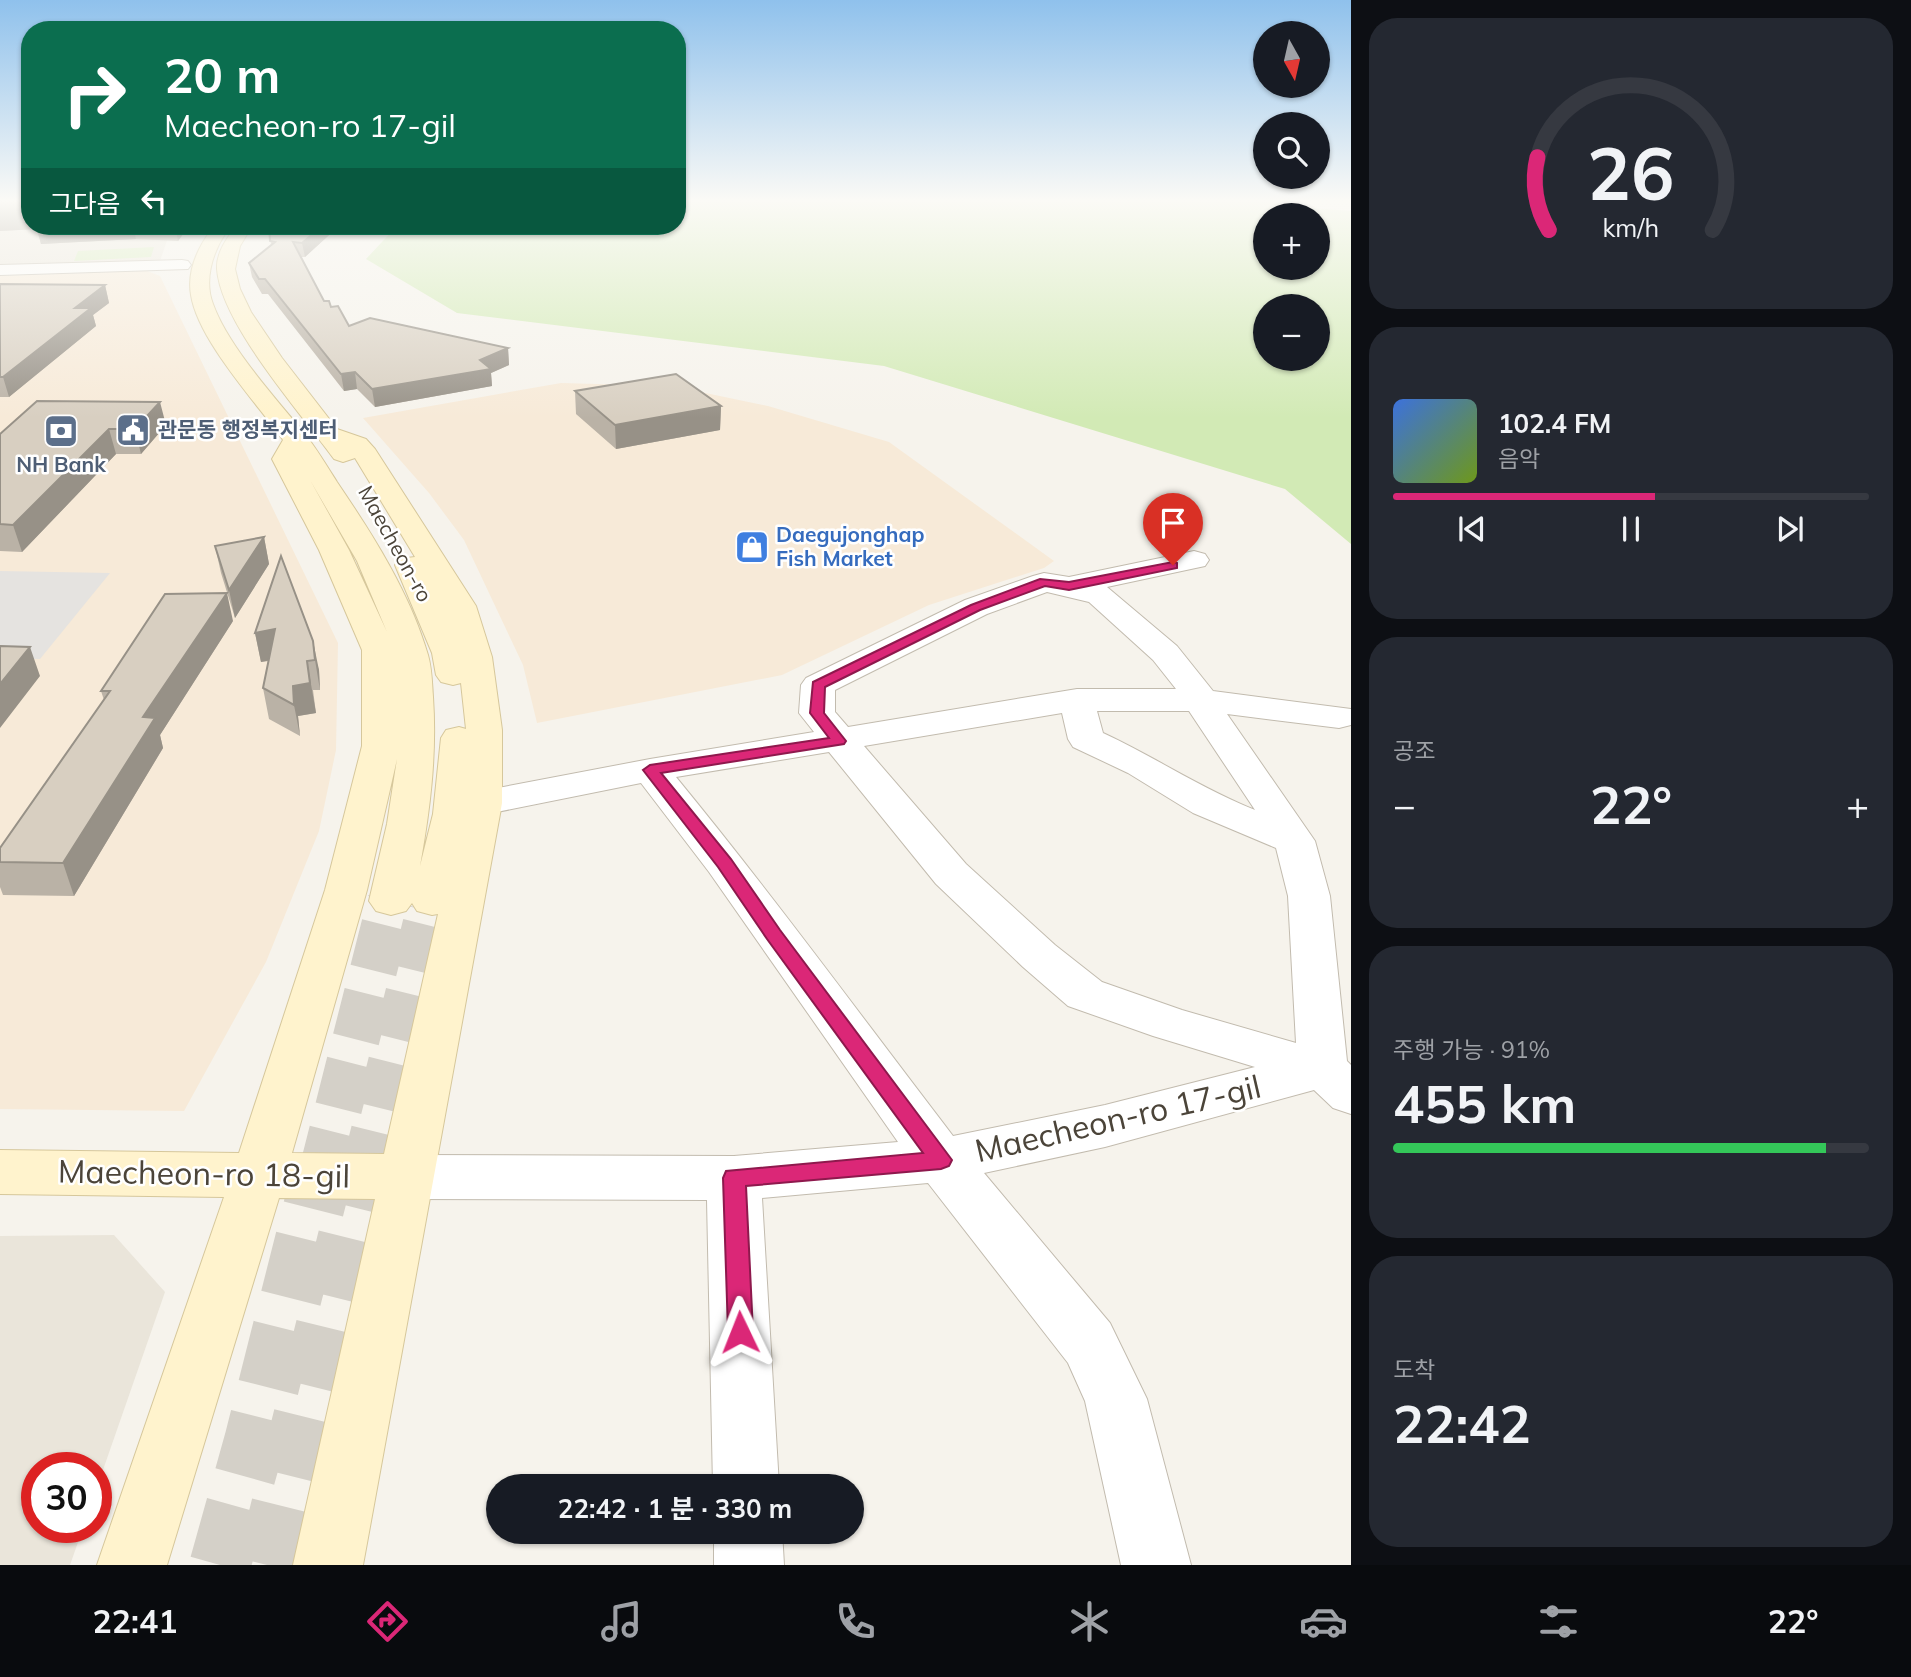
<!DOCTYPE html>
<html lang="ko">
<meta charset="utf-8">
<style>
body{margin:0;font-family:Mulish,"Noto Sans KR",sans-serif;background:#242831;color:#f1f3f6;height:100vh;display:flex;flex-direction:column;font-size:26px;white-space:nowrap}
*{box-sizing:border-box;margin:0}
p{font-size:23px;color:#9ea1a6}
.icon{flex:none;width:38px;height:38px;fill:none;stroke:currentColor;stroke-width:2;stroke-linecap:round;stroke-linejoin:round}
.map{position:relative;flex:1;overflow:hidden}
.sheet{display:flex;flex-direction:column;gap:18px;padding:18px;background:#0d0f14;width:560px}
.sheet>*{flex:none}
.top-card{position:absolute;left:21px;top:21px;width:665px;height:214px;border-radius:28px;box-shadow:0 2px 5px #0004;background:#0b6e4f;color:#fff;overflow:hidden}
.needle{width:46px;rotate:172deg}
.buttons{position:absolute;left:1253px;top:21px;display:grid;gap:14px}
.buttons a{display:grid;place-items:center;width:77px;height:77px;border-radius:50%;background:#171b24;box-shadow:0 2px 5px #0004;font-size:35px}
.speed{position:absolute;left:21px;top:1452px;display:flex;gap:14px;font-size:35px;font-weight:700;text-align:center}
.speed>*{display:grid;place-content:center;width:91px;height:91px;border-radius:50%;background:#171b24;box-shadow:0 2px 5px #0004;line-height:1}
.speed .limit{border:10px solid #d22;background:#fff;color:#111}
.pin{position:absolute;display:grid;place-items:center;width:60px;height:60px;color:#fff;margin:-72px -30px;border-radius:50% 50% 50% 0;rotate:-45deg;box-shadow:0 0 7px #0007}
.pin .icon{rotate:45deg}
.me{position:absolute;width:77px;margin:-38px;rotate:358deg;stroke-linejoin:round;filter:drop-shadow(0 0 5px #0008)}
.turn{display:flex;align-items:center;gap:24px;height:147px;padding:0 28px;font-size:32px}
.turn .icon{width:91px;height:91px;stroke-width:2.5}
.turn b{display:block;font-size:49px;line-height:60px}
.then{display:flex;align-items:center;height:66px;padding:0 28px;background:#0003;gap:14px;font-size:26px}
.big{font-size:52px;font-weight:700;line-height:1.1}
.sheet .card{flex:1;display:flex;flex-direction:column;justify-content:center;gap:10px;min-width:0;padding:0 24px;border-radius:28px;background:#242831}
.sheet .dial{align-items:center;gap:0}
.dial svg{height:182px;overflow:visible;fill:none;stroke:#363941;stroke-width:7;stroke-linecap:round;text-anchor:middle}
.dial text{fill:#f1f3f6;stroke:none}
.song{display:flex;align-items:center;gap:21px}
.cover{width:84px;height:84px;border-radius:10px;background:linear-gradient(135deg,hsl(220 70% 55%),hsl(80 70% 35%))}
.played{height:7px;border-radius:4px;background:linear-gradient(90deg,#db2777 55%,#363941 55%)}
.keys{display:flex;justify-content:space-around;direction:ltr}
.heat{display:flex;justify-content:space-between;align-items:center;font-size:38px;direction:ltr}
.charge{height:10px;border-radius:5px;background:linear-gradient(90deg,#34c759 91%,#363941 0)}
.trip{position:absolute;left:486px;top:1474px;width:378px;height:70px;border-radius:35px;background:#171b24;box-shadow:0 2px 5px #0004;font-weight:700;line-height:70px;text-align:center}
.tabs{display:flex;height:112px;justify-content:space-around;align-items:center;background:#090b0e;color:#9ea1a6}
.tabs .icon{width:49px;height:49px}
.tabs .on{color:#db2777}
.tabs b{font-size:32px;color:#f1f3f6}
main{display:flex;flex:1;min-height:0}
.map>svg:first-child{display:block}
.residential{fill:#eae5da}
.commercial{fill:#f7ead8}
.green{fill:#d2eab5;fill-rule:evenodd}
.parking{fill:#e5e3e0}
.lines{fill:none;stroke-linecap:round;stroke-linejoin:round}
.secondary-tunnel-far1{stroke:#d4d0c8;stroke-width:47;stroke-dasharray:47 24;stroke-linecap:butt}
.secondary-tunnel{stroke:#d4d0c8;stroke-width:61;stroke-dasharray:61 31;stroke-linecap:butt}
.minor-casing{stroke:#c2bbae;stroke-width:2}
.secondary-casing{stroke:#d6c79b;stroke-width:2}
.minor{fill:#fff;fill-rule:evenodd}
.secondary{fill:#fff3cd;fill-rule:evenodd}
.wall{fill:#bab2a6}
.shaded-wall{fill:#979187}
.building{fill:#d8cfc1;stroke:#979187;stroke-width:2}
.route{fill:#db2777;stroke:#8e194d;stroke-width:2}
.labels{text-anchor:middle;stroke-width:5;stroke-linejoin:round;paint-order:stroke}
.far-service-label{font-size:21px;font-weight:bold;fill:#4e5e75;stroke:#fff;text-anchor:start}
.far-shop-label{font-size:21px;font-weight:bold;fill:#366cbe;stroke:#fff;text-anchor:start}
.far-street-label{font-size:21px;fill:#4b4439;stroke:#fff}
.near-street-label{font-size:32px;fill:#4b4439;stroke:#fff}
</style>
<main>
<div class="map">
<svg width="1351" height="1565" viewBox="0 0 1351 1565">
<rect width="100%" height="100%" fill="#f6f3ec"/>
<path class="residential" d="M0,199L30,226H172L160,261L0,265Z
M114,1235L165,1292L96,1490V1468H37V1528H83L70,1565H0V1236Z"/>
<path class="commercial" d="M147,271L160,276L338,643L336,750L319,831L266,962L184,1111L0,1109V276Z
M561,383L672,386L768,406L889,442L1054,561L1044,568L929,605L782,675L537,723L523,665L464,540L429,493L363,418Z"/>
<path class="green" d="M677,199H1268L1287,206L1351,211V544L1285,489L884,366L457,313L366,259L397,226H677ZM1265,215H1318V268H1265ZM1265,306H1318V359H1265Z
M154,247L151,257L74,261L78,251Z"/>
<path class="parking" d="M0,571L110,573L40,659L0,658Z"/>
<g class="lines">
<path class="secondary-tunnel-far1" d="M321,1177L391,901
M363,1177L432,901"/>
<path class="secondary-tunnel" d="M220,1565L255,1440L322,1175
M267,1565L364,1175"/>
<g class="minor-casing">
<path id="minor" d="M182,260L188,261L191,265L188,269L0,275V265Z
M1194,551L1205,554L1209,560L1205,566L1107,587L1177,646L1213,691L1351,709V725L1339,728L1227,714L1315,841L1330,896L1347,1061L1351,1065V1114L1333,1108L1314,1090L1105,1147L984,1173L1110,1323L1147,1399L1191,1565H1121L1085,1401L1068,1363L928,1183L762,1198L779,1486H713L707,1200L408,1199L389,1193L381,1177L389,1161L408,1155L734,1156L898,1142L709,872L641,783L482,815L468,811L462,803L468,795L482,791L650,759L814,732L799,713L801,685L806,678L965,600L1033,576L1044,573L1069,577ZM1047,592L1089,602L1153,660L1176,689H1077L848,727L835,712V690L987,614ZM1097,711H1189L1255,810C1202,789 1155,757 1103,733ZM1062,713L1068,739L1073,747L1128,773L1193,813L1276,848L1288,896L1296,1043L1182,1010L1102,982L1055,945L966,864L864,746ZM829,752L936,884L1023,967L1068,1006L1153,1036L1255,1067L1105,1105L953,1136C861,1016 772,894 676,777Z
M714,1531H782L784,1565H714Z"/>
</g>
<g class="secondary-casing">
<path id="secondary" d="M236,226H252L240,246L235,269L240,289L251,312L282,358L337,429L366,439L375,449L476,606L492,657L502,730V803L363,1565H293L375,1199L279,1198L167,1565H97L224,1197L0,1194V1150L239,1153L325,890L362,746V650L319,550L272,459L283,440C256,402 198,340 191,295C187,272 197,249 211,230L217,229L225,234C212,254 204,281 213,304C228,346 276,399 305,434C316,448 327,466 337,482C373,535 410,593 428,655C432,669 432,683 433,697C437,755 430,810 420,866L433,814L441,738L446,730L459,727L466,729L461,683L453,685L441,682L436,675L432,653L395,565L399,559L415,557L355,458L343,462L334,459C301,413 221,324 217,269C216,253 227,238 236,226ZM310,480L357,561L387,632L349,550ZM397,759L387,824L369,901L376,911L391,915L406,911L412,903L417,911L432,915L438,914L384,1154L292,1153L367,890Z"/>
</g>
<use href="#minor" class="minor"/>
<use href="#secondary" class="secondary"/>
</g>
<path class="wall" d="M0,199L30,226H189L178,241L136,239L41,244L37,229L0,231Z
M269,226H339L305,257H301L324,301L349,326L508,348L509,365L491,373L492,386L375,407L357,389L344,391L268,294H262L252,277L249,263L271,245Z
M0,284L105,285L109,303L93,315L96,326L9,397H0Z
M575,391L721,406L720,430L616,449L576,414Z
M166,425L141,454H116L22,552L0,551V434Z
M264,537L269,564L235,618L221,573L215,546Z
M281,556L319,670L320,690H313L316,713L298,716L300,736L269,719L263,688L269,661L261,662L255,633Z
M233,621L160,735L163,748L74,896L3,895L0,887V848L104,700L101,691Z"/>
<path class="shaded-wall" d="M0,199H30V226H133L136,239L41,244L37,229L0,231Z
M175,226H189L178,241Z
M322,226H339L305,257L302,243Z
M105,285L109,303L93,315L96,326L9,397L3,377L75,308Z
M508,348L509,365L491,373L492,386L375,407L372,389L480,360Z
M355,372L357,389L344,391L341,374Z
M160,402L166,425L141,454L135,429Z
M721,406L720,430L616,449L615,425Z
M109,429L116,454L22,552L13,525Z
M264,537L269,564L235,618L229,590Z
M227,593L233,621L160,735L163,748L74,896L63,863L143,717Z
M275,629L281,658L261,662L255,633Z
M313,641L319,670L320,690L315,660Z
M30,647L40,676L0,728V684Z
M307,661L316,713L298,716L300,736L294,705L293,686Z"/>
<path class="building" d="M269,226H322L302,243L293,242L324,301H329L331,307L338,306L349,326L370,318L508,348L480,360L491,369L372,389L355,372L341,374L265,279H259L249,263L275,242L270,241Z
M0,284L105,285L75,308H91L3,377H0Z
M676,374L721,406L615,425L575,391Z
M37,401L160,402L135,429H109L13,525L0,524V434Z
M264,537L229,590L215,546Z
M281,556L313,641L315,660L307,661L310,683L293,686L294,705L263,688L275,629L255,633Z
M227,593L143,717L155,718L63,863L0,862V848L110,691H101L165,594Z
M0,646L30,647L0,684Z"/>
<linearGradient id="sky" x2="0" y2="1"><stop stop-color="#8fc1ec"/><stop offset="0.48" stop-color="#fbfaf6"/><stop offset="1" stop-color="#fbfaf6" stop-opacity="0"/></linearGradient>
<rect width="1351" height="418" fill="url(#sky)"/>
<path class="route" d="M1173,562L1177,563V568L1069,590L1045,586L980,610L825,687L824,713L846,741L844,744L661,773L731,859L780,930L952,1160L949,1166L941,1169L746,1186L753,1332L749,1340L740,1343L731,1340L728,1332L723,1178L726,1171L923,1153L767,939L718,867L643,770L650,765L829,738L810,713L813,682L971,605L1040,579L1069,582Z"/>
<defs>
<g id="civic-square" transform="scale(1.75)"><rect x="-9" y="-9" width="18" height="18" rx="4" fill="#5c6f8a" stroke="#fff"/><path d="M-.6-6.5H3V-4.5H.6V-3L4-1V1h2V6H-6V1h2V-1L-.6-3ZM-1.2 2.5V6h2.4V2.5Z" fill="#fff"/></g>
<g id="bank-square" transform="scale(1.75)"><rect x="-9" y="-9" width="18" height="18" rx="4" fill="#5c6f8a" stroke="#fff"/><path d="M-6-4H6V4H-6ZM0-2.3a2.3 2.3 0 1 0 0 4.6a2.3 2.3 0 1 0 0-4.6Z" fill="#fff"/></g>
<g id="shop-square" transform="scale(1.75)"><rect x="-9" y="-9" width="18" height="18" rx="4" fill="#3f7fe0" stroke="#fff"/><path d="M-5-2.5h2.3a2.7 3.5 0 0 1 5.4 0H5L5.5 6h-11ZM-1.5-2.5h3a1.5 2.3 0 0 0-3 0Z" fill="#fff"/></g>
</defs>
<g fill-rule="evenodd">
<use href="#civic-square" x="133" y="430"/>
<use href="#bank-square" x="61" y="431"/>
<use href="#shop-square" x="752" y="547"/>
</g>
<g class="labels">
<g class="far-service-label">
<text x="158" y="437">관문동 행정복지센터</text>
<text x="61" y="472" text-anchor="middle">NH Bank</text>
</g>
<g class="far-shop-label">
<text x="776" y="542">Daegujonghap<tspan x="776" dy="24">Fish Market</tspan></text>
</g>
<g class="far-street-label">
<text transform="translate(395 544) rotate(61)" y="7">Maecheon-ro</text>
</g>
<g class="near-street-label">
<text transform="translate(1118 1119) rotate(-13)" y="11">Maecheon-ro 17-gil</text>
<text transform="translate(204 1174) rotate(1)" y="11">Maecheon-ro 18-gil</text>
</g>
</g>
</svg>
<div class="buttons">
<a><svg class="needle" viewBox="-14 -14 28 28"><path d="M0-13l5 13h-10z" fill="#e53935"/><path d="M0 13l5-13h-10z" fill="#9ea1a6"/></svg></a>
<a><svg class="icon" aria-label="search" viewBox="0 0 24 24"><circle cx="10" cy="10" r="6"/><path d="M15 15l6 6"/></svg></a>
<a>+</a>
<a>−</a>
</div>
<div class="speed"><div class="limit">30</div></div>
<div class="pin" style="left:1173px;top:565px;background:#d93025"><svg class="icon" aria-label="arrive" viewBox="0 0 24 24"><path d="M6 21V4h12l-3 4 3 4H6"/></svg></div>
<svg class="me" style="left:740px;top:1332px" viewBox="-20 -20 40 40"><path d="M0-17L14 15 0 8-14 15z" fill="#db2777" stroke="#fff" stroke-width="4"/></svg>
<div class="trip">22:42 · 1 분 · 330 m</div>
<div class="top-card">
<div class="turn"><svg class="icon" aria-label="right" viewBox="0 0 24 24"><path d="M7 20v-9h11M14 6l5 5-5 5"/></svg><div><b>20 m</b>Maecheon-ro 17-gil</div></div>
<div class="then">그다음<svg class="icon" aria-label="left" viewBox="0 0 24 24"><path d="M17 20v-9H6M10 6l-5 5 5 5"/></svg></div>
</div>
</div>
<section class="sheet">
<div class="card dial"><svg viewBox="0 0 100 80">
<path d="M14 69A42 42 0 1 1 86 69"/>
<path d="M14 69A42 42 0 0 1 9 37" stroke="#db2777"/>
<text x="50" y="56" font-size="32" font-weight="700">26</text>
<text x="50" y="72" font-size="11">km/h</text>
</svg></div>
<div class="card">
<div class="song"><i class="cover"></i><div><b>102.4 FM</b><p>음악</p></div></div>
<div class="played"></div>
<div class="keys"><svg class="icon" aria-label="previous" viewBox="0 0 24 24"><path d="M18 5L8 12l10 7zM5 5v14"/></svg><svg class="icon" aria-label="pause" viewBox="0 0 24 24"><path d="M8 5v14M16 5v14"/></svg><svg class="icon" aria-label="next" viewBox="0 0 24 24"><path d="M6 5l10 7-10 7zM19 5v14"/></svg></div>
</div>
<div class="card"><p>공조</p>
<div class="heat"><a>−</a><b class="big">22°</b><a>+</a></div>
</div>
<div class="card"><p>주행 가능 · 91%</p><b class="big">455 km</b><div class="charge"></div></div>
<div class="card"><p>도착</p><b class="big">22:42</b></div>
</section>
</main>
<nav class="tabs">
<b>22:41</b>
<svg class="icon on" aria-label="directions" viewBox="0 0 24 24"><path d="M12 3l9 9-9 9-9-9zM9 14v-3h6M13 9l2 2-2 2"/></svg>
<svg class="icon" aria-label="music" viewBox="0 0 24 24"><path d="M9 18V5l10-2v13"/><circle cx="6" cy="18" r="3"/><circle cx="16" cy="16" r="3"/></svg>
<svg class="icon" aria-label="phone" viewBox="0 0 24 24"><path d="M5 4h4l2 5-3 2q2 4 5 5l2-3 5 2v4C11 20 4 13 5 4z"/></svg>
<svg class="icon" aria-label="climate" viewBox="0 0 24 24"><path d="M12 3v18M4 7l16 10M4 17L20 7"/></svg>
<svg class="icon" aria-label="car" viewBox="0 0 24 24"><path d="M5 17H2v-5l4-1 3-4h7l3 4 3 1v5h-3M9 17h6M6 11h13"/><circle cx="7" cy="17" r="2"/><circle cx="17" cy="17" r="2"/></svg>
<svg class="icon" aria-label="filters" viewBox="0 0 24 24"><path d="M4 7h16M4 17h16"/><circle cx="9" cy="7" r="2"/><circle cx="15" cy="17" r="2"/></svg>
<b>22°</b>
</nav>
